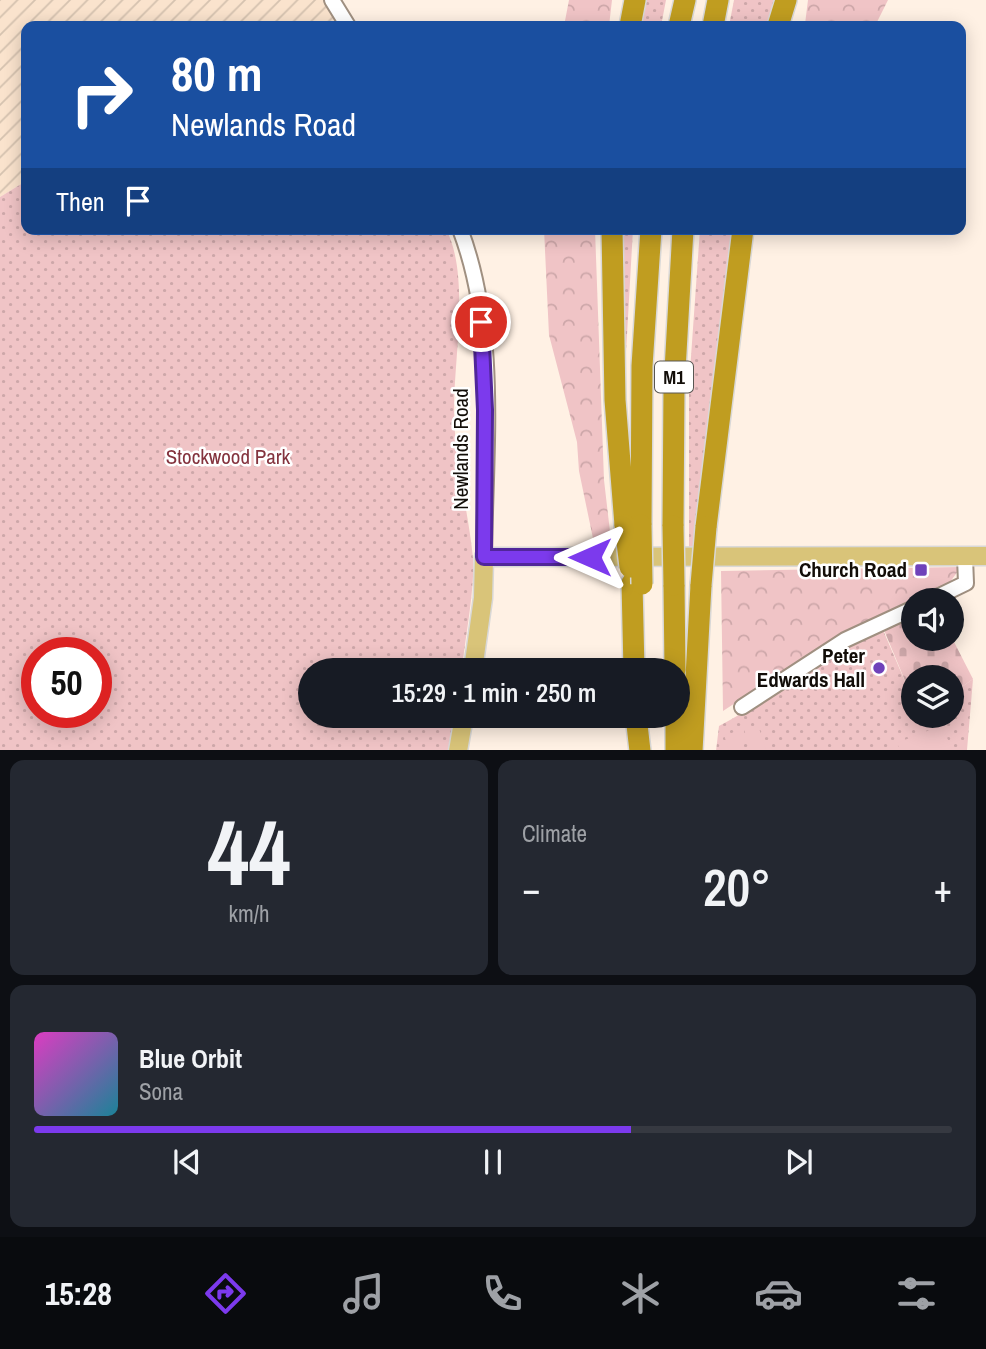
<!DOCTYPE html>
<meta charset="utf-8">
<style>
body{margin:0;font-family:"Archivo Narrow",sans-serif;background:#242831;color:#f1f3f6;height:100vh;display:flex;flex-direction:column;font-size:26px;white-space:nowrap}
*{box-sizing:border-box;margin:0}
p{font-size:23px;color:#9ea1a6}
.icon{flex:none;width:38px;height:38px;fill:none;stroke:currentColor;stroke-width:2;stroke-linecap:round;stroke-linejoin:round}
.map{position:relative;height:750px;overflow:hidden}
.drawer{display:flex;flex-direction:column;gap:10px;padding:10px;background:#0d0f14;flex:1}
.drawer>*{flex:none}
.hud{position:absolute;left:21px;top:21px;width:945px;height:214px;border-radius:14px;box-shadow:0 4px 18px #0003;background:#1a4fa0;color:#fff;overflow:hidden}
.tools{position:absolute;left:901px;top:588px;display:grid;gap:14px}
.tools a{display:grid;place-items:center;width:63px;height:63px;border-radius:50%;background:#171b24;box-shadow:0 4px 18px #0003;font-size:35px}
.speed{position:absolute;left:21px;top:637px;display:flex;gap:14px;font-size:35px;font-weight:700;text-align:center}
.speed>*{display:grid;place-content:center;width:91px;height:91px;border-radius:50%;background:#171b24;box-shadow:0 4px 18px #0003;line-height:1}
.speed .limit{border:10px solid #d22;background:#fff;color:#111}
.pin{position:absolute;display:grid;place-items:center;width:60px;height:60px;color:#fff;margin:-30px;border:4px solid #fff;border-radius:50%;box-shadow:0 2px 7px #0007}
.me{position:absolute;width:77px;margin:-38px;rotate:270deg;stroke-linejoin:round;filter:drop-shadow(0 0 5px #0008)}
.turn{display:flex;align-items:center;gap:24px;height:147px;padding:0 35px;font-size:32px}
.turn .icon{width:91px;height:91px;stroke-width:2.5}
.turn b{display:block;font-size:49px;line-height:60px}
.then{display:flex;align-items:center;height:66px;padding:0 35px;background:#0003;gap:14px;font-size:26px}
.big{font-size:52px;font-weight:600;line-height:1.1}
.drawer .card{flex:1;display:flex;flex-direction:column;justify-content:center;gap:10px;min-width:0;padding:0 24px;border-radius:14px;background:#242831}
.drawer .dial{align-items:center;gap:0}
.dial b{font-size:91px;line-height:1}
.song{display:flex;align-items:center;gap:21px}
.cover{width:84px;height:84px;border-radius:10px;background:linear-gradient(135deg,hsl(310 70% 55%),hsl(190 70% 35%))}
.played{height:7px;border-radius:4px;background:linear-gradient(90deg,#7c3aed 65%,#363941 65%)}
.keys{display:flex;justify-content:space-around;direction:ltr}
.heat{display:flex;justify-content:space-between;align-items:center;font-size:38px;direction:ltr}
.drawer .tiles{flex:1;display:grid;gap:10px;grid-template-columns:1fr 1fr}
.card:last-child{grid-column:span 2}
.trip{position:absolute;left:298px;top:658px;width:392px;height:70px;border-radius:35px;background:#171b24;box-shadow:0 4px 18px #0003;font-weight:600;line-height:70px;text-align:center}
.dock{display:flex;height:112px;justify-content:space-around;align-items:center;background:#090b0e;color:#9ea1a6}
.dock .icon{width:49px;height:49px}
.dock .on{color:#7c3aed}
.dock b{font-size:32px;color:#f1f3f6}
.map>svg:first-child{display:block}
.industrial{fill:url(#industrial-furrows)}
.grass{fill:url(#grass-dots);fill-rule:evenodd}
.forest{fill:url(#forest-crowns)}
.cemetery{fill:url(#cemetery-stones)}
.garden{fill:#f0c4c6}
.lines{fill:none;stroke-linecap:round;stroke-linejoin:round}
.minor-casing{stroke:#a09081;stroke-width:18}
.major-casing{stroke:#d9d8d7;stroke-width:21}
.highway-casing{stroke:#d9d8d7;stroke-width:24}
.minor{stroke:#fff;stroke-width:14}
.major{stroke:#d9c479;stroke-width:18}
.highway{stroke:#c09d20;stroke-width:21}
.highway-bridge-casing{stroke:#d9d8d7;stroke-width:24;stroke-linecap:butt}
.highway-bridge{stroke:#c09d20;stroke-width:21}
.route-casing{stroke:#51269a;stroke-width:18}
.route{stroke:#7c3aed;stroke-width:12}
.poi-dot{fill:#6f42ba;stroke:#fff;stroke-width:2.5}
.labels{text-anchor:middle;stroke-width:5;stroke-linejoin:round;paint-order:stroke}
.shield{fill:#fff;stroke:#595652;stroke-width:2}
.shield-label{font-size:19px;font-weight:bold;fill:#120d08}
.street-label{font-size:21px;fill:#120d08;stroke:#fff}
.park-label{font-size:21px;fill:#84333e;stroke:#fff}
.poi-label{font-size:21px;font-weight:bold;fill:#120d08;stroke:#fff;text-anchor:end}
</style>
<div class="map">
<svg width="986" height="751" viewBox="0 0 986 751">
<defs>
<pattern id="industrial-furrows" width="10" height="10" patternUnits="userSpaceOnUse" patternTransform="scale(1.75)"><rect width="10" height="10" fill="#fae3cd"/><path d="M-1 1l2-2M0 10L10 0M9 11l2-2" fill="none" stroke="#d5c2af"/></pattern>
<pattern id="grass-dots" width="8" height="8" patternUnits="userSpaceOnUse" patternTransform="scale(1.75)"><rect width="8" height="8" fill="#f0c4c6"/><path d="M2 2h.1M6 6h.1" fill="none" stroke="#cda7a9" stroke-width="1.8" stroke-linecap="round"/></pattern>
<pattern id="forest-crowns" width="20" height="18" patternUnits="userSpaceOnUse" patternTransform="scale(1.75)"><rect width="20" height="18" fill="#f0c4c6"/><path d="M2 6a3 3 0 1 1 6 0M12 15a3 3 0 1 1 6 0" fill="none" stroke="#cda7a9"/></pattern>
<pattern id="cemetery-stones" width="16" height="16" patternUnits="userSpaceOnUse" patternTransform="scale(1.75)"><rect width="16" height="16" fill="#f0c4c6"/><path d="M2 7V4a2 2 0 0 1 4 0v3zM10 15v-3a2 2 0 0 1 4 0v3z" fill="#cda7a9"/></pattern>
</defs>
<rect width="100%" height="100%" fill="#fff1e4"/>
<path class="industrial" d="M0,0H324L338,26H26V181L0,197Z"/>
<path class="grass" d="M639,0H666L661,26H634Z
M734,0H778L771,26H729Z
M26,181V229H446C470,275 454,358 454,409C454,460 468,508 473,558C475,589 465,638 462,670H310V716H457L453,750H0V197ZM37,653H96V712H37Z
M617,229H633L623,405Z
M700,229H733L695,548H689V385Z
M883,630L913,700L914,716H952V694L973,679L967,750L716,751L719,726C775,696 824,654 883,630Z"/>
<path class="forest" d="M569,0H612L609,26H564Z
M808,0H888L875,26L805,24Z
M544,229H595L604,480L612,549L595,548L579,471L577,442L549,335Z
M961,567L950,582L837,636L723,711L721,571Z"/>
<path class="cemetery" d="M913,615L914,639L952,638L973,679L952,694V677H914L913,700L884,630Z"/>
<path class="garden" d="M758,725L766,750H750L744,729Z
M942,725L952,750H900L897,743Z
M739,731L745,750H729L724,735Z"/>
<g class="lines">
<g class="minor-casing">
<path id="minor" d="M332,0L348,26
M460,229C499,331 485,450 484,557
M931,600L966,583L965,558
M742,707L845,640L914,608"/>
</g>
<g class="major-casing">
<path id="major" d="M473,670L483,598L484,557L986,556
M458,751L464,716"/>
</g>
<g class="highway-casing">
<path id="highway" d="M630,26L635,0
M679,26L685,0
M713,26L718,0
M778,26L786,0
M612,229L615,400L625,525
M641,525L642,366L651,229
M673,526L674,388L683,229
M706,527L743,229
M632,583L634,670
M674,585L675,670
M636,716L640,751
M676,716V751
M692,751L701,585"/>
</g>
<use href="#minor" class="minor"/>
<use href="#major" class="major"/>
<use href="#highway" class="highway"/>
<g class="highway-bridge-casing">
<path id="highway-bridge" d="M625,525L630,567
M641,525L642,584
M673,526L674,585
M701,585L706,527"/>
</g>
<use href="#highway-bridge" class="highway-bridge"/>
</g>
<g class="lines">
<g class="route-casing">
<path id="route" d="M481,322L485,410L484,557H590"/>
</g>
<use href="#route" class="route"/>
</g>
<g class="poi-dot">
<rect x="914" y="563" width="14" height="14" rx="3.5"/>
<circle cx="879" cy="668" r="7"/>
</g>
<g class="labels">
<rect class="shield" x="655" y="361.5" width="38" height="31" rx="5"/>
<g class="shield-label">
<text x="674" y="384">M1</text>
</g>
<g class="street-label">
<text transform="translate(461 449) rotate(-90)" y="7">Newlands Road</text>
</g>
<g class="park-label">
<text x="228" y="464">Stockwood Park</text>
</g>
<g class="poi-label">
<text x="907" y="577">Church Road</text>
<text x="865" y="663">Peter<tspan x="865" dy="24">Edwards Hall</tspan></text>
</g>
</g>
</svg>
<div class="tools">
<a><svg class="icon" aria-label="sound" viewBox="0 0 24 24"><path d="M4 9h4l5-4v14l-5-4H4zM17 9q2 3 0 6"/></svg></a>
<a><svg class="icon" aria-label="layers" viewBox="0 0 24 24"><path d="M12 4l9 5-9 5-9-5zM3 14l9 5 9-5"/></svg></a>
</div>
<div class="speed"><div class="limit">50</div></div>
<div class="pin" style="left:481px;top:322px;background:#d93025"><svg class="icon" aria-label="arrive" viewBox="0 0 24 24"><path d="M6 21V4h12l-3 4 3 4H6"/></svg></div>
<svg class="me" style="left:590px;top:557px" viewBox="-20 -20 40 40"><path d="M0-17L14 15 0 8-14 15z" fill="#7c3aed" stroke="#fff" stroke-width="4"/></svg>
<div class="trip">15:29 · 1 min · 250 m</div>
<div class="hud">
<div class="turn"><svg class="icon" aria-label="right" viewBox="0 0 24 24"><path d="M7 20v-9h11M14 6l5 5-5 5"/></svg><div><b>80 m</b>Newlands Road</div></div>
<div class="then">Then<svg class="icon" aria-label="arrive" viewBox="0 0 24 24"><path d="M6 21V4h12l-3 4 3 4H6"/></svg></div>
</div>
</div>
<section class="drawer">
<div class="tiles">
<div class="card dial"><b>44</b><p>km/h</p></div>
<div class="card"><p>Climate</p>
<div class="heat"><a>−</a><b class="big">20°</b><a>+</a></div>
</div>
<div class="card">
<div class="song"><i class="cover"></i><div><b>Blue Orbit</b><p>Sona</p></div></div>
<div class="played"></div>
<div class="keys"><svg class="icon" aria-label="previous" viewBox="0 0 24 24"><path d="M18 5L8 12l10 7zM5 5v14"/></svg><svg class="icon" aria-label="pause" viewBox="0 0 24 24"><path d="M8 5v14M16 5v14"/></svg><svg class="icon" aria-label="next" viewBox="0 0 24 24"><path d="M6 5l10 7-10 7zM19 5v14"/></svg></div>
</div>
</div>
</section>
<nav class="dock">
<b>15:28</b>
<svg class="icon on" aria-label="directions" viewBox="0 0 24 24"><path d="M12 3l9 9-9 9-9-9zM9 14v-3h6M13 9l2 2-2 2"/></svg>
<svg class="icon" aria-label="music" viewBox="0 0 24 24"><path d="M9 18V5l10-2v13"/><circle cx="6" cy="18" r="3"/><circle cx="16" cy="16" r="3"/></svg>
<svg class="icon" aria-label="phone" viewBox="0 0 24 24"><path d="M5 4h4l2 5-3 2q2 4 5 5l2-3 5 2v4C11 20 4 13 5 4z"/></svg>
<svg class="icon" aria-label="climate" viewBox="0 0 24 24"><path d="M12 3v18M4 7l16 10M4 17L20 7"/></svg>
<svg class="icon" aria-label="car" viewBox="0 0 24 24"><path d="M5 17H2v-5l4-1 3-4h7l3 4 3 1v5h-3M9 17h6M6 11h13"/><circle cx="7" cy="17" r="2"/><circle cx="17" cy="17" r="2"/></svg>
<svg class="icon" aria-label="filters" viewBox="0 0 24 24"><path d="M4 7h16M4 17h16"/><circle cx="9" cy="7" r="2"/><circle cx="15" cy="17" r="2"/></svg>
</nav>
